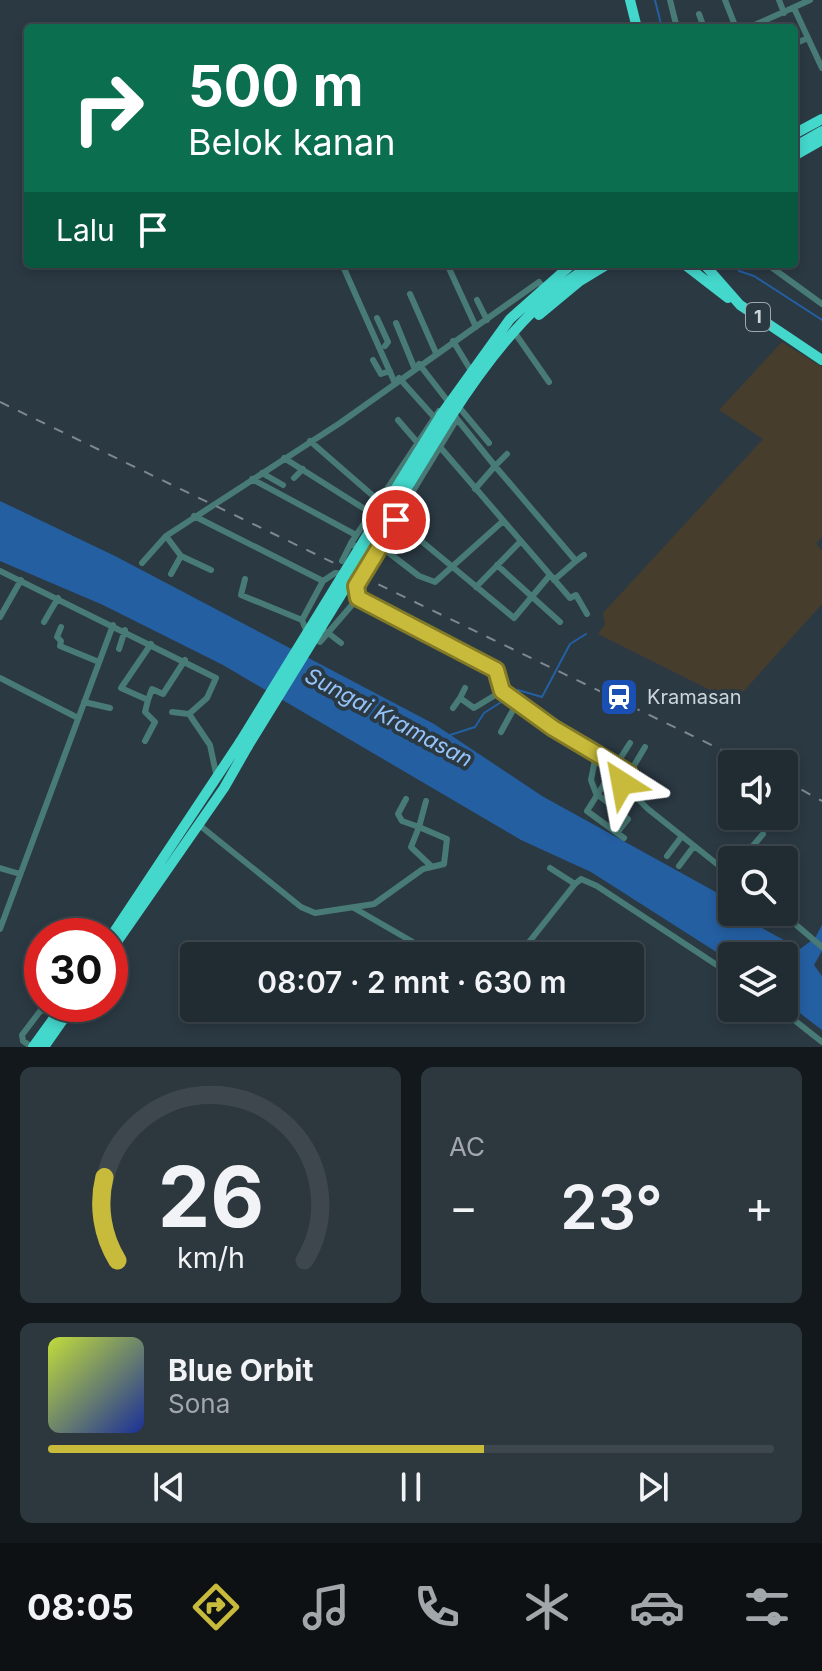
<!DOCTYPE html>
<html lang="id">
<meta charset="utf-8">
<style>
body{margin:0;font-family:Inter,sans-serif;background:#2d373e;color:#f1f3f6;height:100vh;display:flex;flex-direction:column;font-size:30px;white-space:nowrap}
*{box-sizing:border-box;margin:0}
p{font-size:26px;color:#a2a7ac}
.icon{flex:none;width:44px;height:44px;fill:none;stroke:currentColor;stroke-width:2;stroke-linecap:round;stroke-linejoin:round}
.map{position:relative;height:1047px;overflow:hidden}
.side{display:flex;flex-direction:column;gap:20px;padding:20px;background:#12181c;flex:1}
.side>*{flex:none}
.hud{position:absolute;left:24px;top:24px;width:774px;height:244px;border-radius:8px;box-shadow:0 4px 12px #0003,0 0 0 2px #3d474d;background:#0b6e4f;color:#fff;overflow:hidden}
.fabs{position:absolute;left:718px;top:750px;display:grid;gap:16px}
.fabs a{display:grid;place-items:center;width:80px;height:80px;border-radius:8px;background:#202b32;box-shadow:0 4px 12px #0003,0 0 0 2px #3d474d;font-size:40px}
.speed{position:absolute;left:24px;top:918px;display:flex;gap:16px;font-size:40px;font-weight:700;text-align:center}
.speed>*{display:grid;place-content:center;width:104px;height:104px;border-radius:50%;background:#202b32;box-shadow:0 4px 12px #0003,0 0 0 2px #3d474d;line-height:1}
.speed .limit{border:12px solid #d22;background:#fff;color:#111}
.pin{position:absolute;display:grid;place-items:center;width:68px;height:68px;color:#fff;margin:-34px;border:4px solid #fff;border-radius:50%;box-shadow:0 2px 8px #0007}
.me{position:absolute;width:88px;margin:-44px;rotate:326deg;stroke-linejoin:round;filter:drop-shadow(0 0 6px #0008)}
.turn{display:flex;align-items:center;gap:28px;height:168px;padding:0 32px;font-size:36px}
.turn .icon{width:104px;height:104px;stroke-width:2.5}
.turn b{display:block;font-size:56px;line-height:68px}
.then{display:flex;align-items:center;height:76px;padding:0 32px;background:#0003;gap:16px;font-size:30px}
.big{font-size:60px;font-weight:600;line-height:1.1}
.side .card{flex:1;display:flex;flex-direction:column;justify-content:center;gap:12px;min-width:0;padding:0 28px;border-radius:12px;background:#2d373e}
.side .dial{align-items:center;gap:0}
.dial svg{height:208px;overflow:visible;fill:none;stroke:#3d474d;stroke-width:7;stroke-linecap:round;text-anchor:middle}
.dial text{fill:#f1f3f6;stroke:none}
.song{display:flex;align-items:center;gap:24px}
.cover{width:96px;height:96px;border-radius:12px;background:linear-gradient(135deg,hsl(70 70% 55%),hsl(230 70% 35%))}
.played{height:8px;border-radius:4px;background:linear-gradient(90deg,#c8bb3b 60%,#3d474d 60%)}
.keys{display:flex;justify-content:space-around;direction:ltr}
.heat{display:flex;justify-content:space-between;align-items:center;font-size:44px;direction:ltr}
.side .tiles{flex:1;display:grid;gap:20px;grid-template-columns:1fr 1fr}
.card:last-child{grid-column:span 2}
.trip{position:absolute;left:180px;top:942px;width:464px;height:80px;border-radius:8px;background:#202b32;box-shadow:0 4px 12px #0003,0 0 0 2px #3d474d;font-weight:600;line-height:80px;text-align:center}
.dock{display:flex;height:128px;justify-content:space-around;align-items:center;background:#0d1114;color:#a2a7ac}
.dock .icon{width:56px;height:56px}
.dock .on{color:#c8bb3b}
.dock b{font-size:36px;color:#f1f3f6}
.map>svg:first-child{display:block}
.industrial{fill:#473d2d}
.water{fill:#245fa2}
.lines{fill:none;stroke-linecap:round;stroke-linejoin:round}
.stream{stroke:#245fa2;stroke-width:2}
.minor{stroke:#487b76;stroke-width:6}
.highway{stroke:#44d7cc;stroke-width:10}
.rail{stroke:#7d8890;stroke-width:2;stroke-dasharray:10 10;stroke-linecap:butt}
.highway-bridge{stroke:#44d7cc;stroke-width:10}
.route-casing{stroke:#827a26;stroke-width:20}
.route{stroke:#c8bb3b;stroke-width:14}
.labels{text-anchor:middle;stroke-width:8;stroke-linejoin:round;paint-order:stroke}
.shield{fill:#2b3943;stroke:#9ca6ad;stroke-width:2}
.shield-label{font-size:18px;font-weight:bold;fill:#cdd5db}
.poi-label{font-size:20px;fill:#cdd5db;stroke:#2b3943;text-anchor:start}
.water-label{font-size:22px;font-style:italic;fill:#96c3fa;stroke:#2b3943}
</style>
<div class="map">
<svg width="822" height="1047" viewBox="0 0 822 1047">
<rect width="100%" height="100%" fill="#2b3943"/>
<path class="industrial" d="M782,342L822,367V537L816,544L822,550V604L734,702L598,634L605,624L603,613L763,439L719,410Z"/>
<path class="water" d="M0,501L115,556L434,724L542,796L732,901V912H747L755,924L800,949L815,938L822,925V951L814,965L822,976V1030L784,1001V956H732V962L591,872L521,840L223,665L103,605L0,561Z"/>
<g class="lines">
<path class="stream" d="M655,0L662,28
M741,264L739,271L754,276L822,320
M509,693L518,690L542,697L570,644L586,634
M447,736L475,727L484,713L506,699"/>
<path class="minor" d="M670,0L677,28
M725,0L736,28
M779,0L784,13
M794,8L822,68
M699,14L704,28
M748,28L810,0
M794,44L808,38
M342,264L394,381
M447,264L476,327
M767,264L822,304
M410,294L436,353
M477,300L487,320
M377,318L388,342L385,346
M396,323L414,367
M517,336L549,382
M453,341L470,369
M373,360L381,374L390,371
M419,364L447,400
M399,378L434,417
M458,406L489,443
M454,413L457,419L361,576L356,594L496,670L502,691L596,755L591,780L597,796
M457,419L495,466L475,489
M398,420L417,442
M310,441L379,501
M440,447L570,598L576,595L587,614
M507,454L495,466L576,561L584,555
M284,458L371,513
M262,473L283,485
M294,478L303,469
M252,479L356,535
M404,505L424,517
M194,516L323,581
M396,520L514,618L550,575
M166,536L181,556L211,570
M380,546L419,576L435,582L502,522
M359,549L351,543L439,411
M342,561L351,543
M142,563L166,536L340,423L539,282L543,287
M497,565L560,622
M0,571L216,678L207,698L189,714L172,712
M171,574L181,556
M245,579L241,595L302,620L323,581L335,573L344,574
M554,580L576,561
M476,587L520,542
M0,617L21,580
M302,620L308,635L320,642L358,598
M44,622L58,598
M61,627L57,637L61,641L60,646L99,662
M327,632L341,643
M119,649L125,630
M0,678L78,718
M465,688L460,698L474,708L502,691
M148,700L152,689L163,694L185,660
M84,702L110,708
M453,708L460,698
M189,714L210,745L217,778
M501,732L518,701
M145,741L155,722L145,712L148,700L121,688L151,644
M645,747L623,784L648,809L732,876
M596,755L629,773
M597,794L628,819L617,833
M406,799L398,814L402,821L419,827L411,847L431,866
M198,824L301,907L315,913L374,904L423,869L444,864L447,839L419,827L426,801
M624,838L587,811L630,743
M667,856L682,836
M741,860L763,834
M679,866L694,846
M0,868L20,874
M550,868L575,884L581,879L597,886L732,975
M354,908L437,956
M781,912L822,947
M0,929L113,625
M518,956L575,884
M779,1008L822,1042
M32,1047L23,1041L22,1035L41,1010L57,1013"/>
<path class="highway" d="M630,0L637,28
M794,134L822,119
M794,147L822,131
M794,156L822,140
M684,264L728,298
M704,264L740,305L822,360
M539,315L580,281L608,264
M441,415L510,319L572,264
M450,418C488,359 533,300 593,264
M110,938L240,742
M110,952L224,788L248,746
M33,1047L64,1004
M44,1047L74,1004"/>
<path class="rail" d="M0,402L751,764
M784,780L822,801"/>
<path class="highway-bridge" d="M240,742L441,415
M248,746L450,418"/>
</g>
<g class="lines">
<g class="route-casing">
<path id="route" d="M396,520L356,586L358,598L496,670L502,691L553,728L629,773L622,783"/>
</g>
<use href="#route" class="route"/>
</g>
<defs>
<g id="station-square" transform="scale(2)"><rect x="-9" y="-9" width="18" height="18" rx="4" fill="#1a4fb4" stroke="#2b3943"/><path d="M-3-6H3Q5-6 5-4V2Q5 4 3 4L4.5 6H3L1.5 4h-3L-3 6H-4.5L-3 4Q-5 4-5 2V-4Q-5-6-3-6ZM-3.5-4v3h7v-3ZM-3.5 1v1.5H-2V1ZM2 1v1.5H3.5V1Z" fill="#fff"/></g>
</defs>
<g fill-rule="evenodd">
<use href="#station-square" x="619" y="697"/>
</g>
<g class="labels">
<rect class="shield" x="746" y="303" width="24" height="28" rx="6"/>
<g class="shield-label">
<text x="758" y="323">1</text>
</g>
<g class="poi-label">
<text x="647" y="704">Kramasan</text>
</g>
<g class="water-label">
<text transform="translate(389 717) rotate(28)" y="8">Sungai Kramasan</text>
</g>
</g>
</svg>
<div class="fabs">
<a><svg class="icon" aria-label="sound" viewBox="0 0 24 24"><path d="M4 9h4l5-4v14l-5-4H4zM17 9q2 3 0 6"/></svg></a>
<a><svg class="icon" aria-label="search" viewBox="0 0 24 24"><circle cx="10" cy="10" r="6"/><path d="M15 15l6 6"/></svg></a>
<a><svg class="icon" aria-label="layers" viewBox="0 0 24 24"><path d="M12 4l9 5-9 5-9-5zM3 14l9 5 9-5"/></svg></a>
</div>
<div class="speed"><div class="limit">30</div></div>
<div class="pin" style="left:396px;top:520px;background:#d93025"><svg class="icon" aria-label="arrive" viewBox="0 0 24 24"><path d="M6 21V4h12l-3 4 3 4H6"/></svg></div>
<svg class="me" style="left:622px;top:783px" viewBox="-20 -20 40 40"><path d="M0-17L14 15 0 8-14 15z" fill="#c8bb3b" stroke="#fff" stroke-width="4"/></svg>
<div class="trip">08:07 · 2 mnt · 630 m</div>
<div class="hud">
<div class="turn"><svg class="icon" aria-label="right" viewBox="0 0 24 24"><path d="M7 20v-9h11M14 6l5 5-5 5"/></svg><div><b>500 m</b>Belok kanan</div></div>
<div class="then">Lalu<svg class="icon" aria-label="arrive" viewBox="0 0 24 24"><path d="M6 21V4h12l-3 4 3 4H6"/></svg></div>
</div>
</div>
<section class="side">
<div class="tiles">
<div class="card dial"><svg viewBox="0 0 100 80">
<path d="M14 69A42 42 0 1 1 86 69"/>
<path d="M14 69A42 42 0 0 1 9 37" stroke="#c8bb3b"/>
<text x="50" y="56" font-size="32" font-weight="700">26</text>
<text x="50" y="72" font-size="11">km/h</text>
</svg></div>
<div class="card"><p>AC</p>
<div class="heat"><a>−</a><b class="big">23°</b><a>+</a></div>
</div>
<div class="card">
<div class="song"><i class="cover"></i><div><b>Blue Orbit</b><p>Sona</p></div></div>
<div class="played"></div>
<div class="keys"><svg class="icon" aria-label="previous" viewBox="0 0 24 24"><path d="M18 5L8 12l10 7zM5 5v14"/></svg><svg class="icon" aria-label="pause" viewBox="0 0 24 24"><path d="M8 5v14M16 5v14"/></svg><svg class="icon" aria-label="next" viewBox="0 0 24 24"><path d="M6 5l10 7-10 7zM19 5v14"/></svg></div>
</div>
</div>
</section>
<nav class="dock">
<b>08:05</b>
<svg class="icon on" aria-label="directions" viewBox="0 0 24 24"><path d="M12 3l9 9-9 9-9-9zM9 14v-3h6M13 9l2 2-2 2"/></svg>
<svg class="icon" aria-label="music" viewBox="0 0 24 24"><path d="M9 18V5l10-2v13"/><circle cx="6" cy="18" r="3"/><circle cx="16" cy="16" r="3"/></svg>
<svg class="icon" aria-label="phone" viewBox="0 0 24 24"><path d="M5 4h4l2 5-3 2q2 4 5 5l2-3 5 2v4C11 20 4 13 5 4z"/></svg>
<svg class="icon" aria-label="climate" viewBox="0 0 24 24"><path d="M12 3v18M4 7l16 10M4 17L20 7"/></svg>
<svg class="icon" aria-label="car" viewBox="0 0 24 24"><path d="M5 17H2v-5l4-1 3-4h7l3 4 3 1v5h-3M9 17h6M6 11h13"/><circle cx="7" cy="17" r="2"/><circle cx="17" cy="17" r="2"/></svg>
<svg class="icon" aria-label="filters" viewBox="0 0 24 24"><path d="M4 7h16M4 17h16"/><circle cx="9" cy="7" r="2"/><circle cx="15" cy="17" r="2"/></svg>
</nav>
